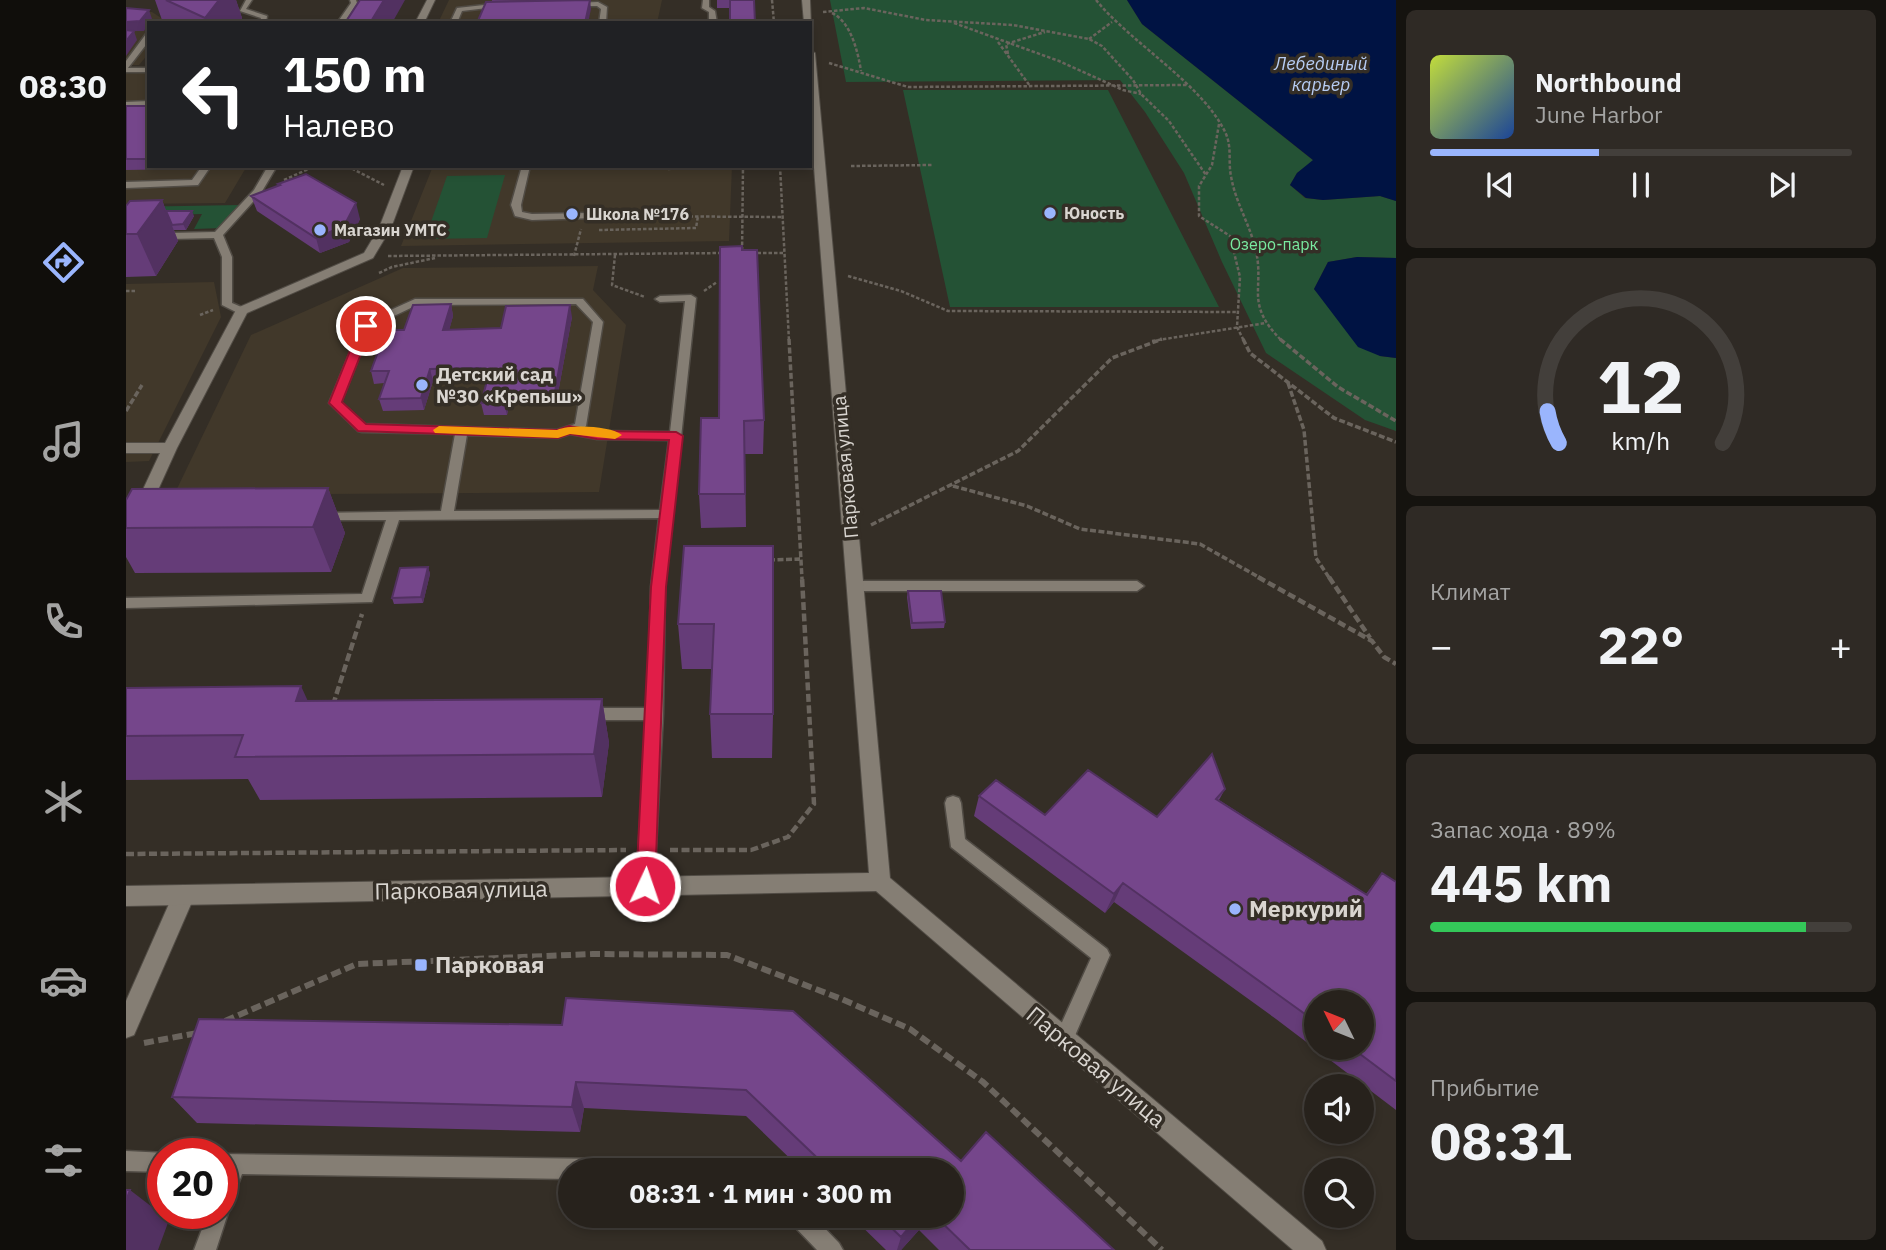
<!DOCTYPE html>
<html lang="ru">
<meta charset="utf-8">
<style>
body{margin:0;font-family:"IBM Plex Sans",sans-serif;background:#2f2a25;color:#f1f3f6;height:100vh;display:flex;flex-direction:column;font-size:26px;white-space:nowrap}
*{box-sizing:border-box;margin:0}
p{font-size:23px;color:#a4a4a3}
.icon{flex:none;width:38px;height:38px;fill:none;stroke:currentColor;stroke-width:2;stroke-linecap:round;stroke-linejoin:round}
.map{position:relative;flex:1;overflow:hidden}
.panel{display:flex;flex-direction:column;gap:10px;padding:10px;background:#15130f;width:490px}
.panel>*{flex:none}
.guide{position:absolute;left:21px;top:21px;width:665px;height:147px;border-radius:0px;box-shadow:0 4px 10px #0003,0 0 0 2px #433f3b;background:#202124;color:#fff;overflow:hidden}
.needle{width:46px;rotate:313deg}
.tools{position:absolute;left:1178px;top:990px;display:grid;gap:14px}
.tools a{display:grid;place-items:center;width:70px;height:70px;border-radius:50%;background:#27221c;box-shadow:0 4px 10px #0003,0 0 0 2px #433f3b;font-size:35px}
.speed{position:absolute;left:21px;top:1138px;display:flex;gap:14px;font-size:35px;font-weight:700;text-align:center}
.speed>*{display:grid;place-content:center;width:91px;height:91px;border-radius:50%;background:#27221c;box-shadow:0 4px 10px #0003,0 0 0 2px #433f3b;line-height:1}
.speed .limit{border:10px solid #d22;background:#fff;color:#111}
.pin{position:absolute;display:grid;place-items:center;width:60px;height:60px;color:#fff;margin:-30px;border:4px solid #fff;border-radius:50%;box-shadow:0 2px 7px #0007}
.me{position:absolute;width:77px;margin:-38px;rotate:3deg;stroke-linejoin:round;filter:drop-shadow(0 0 5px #0008)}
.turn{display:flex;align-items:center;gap:24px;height:147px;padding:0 21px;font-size:32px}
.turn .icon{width:91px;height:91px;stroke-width:2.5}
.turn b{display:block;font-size:49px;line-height:60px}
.big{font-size:52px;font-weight:700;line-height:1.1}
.panel .card{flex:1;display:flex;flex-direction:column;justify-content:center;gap:10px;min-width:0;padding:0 24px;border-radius:10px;background:#2f2a25}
.panel .dial{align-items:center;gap:0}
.dial svg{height:182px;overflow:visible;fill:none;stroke:#433f3b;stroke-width:7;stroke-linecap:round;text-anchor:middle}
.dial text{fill:#f1f3f6;stroke:none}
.song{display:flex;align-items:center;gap:21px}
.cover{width:84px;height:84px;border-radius:10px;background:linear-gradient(135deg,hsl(70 70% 55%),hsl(220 70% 35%))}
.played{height:7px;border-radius:4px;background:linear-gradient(90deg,#9ab5fd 40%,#433f3b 40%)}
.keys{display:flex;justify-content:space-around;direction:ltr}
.heat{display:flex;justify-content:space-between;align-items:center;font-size:38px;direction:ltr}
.charge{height:10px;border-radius:5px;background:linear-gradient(90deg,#34c759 89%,#433f3b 0)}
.trip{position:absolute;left:432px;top:1158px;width:406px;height:70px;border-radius:35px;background:#27221c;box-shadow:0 4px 10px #0003,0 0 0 2px #433f3b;font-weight:700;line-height:70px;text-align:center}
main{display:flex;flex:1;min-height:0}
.menu{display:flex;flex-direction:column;width:126px;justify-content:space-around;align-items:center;background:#100e0b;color:#a4a4a3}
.menu .icon{width:49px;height:49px}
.menu .active{color:#9ab5fd}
.menu b{font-size:32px;color:#f1f3f6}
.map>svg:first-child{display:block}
.built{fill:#41382a}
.green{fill:#245235}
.water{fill:#001343}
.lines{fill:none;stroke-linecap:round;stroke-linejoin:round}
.service-casing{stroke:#514c45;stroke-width:3}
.minor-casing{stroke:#514c45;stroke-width:2}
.tertiary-casing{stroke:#514c45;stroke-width:2}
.path-far3{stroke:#6a645d;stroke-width:2.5;stroke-dasharray:3.5 2;stroke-linecap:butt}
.path-far2{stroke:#6a645d;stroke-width:3.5;stroke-dasharray:6 2.5;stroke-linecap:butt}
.path-far1{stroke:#6a645d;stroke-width:4.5;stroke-dasharray:8 3.5;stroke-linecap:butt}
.path{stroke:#6a645d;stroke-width:6;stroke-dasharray:10 4.5;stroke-linecap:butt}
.service{fill:#857e74;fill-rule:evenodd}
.minor{fill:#857e74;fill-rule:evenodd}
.tertiary{fill:#857e74;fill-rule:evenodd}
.wall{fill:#653c78;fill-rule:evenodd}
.shaded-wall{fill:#523161}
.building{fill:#75468b;stroke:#523161;stroke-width:2}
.route{fill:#e11d48;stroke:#92132f;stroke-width:2}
.slow{fill:#f59e0b}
.poi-dot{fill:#9ab5fd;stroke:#342e26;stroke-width:2.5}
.labels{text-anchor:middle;stroke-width:7;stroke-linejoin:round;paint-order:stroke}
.far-poi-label{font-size:16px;font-weight:bold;fill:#d9d5d0;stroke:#342e26;text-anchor:start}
.far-park-label{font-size:16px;fill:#79eba0;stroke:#342e26}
.far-water-label{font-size:18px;font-style:italic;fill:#b7cdf4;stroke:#342e26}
.poi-label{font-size:19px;font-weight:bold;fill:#d9d5d0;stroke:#342e26;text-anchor:start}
.street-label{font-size:19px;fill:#d9d5d0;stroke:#342e26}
.near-street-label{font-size:23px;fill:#d9d5d0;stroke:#342e26}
.near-poi-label{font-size:23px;font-weight:bold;fill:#d9d5d0;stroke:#342e26;text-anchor:start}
</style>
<main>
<nav class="menu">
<b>08:30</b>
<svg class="icon active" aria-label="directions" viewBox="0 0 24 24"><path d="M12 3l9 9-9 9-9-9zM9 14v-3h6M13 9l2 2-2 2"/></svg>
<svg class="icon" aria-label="music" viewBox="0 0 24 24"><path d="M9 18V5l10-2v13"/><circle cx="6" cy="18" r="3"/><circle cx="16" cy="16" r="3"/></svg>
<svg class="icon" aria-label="phone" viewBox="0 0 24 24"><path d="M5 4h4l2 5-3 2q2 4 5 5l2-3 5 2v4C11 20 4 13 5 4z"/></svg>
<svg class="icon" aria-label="climate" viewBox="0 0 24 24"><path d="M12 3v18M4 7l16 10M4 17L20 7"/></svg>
<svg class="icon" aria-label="car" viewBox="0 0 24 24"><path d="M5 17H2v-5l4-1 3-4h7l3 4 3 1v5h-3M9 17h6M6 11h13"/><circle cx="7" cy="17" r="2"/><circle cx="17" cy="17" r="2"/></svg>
<svg class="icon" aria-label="filters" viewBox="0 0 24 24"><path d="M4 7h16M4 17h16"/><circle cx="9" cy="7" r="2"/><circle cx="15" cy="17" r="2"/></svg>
</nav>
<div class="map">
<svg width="1270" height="1250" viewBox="0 0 1270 1250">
<rect width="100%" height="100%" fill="#342e26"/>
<path class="built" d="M323,0H536L531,23H312Z
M0,10L26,12L43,23H23V53L13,65H0Z
M23,73V166H121L99,203L0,204V74Z
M307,166H606L603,241L275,246Z
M472,266L467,290L500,325L473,492L48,495L125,335L277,268Z
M88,282L95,317L23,461L0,462V284Z"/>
<path class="green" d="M704,0H1001L1016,24L1188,161L1171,173L1164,185L1179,198L1197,200L1254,196L1270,201V258L1231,257L1202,262L1188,289L1206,310L1254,356L1270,358V431L1239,420L1140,353L1096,262L1058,173L1019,112L994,80L720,82Z
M777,90H982L1093,307H824Z
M379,175L361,238L299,239L321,176Z
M114,205L108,217L96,228L68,229L76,214L32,215L0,207Z"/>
<path class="water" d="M1001,0H1270V201L1254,196L1197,200L1180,198L1164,185L1171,173L1187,160L1016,24Z
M1231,257L1270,258V358L1254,356L1232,347L1188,289L1202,262Z"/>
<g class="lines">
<g class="service-casing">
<path id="service" d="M120,0H126L120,9L141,16L140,23H133L135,18L114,11Z
M224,0H230L231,3L218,23H211L225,3Z
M577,0H583V7L589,11L591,23H583V12L576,8Z
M376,3L378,6L336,11L331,23H324L331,8Z
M445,3L472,2L481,7L480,23H473L475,9L471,6H443Z
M20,34H23V41L2,68H23V72H0V61Z
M23,101V105L0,106V102Z
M76,166H85L72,185L0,188V182L66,180Z
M142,166H151L135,193L97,235L106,257V303L120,309V313H112L96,305V257L88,238L0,240V234L89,232L128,190Z
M396,166H404L395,205L396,212L406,214L464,213L469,216L467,218L406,220L389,216L385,205Z
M565,295L570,298L539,587L537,714L528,886L525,891L519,894L513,891L510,886L521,720H460L455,718L452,714L455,710L460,708H522L525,587L533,518L273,520L246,602L0,608V598L236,594L260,520H196L190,516L191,513L315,511L329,434L236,432L232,431L203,403L236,323L289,299H457L477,322L460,426L457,429L471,431L544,432L559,301L534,302L529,299L534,296ZM450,304L467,322L449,424L431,430L239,424L215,402L245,327L291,305ZM444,434L471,439L543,440L534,510L328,511L341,435L432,438Z
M729,581H1011L1018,586L1011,591H729L722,586Z
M827,796L833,798L835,803L839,839L981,949L984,955L944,1047L937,1049L930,1047L928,1040L965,958L825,847L819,803L821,798Z
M0,1151L40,1153H37V1172L0,1171Z
M96,1154L628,1161L635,1164L638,1171H444V1179L116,1174L103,1208L101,1209L102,1213L90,1250H68L82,1213H96Z
M662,1216H687L713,1243L717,1250H691L665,1223Z"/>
</g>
<g class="minor-casing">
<path id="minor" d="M301,0H309L298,23H289Z
M277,166H288L265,228L247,258L121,313L51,448L8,543L0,549V526L34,453H0V443H39L111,308L238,253L253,228Z
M58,885L66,888L69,895L8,1035L0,1038V1001L50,888Z"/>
</g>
<g class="tertiary-casing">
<path id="tertiary" d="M676,0H684L685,25L678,23Z
M684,50L689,53L764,878L1196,1241L1200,1250H1167L750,891L0,906V886L743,873L684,116Z"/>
</g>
<path class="path-far3" d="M646,0L648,23
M970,0C1006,44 1078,85 1100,134C1106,148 1102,162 1105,176C1109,201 1123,223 1129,247C1140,289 1117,302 1156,341
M697,12L738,8L800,20L887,25L963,39L976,46L1007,80L1015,94L1043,121L1080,175
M706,13C725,22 732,52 735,71
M828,23L933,61L997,90L1015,94
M963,39L986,22
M872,42L904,86
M882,54L880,44L919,32
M703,63L782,87L1061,85
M1093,124L1086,165L1073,186V216L1104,236L1114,277L1111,327L1118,341
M221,166L258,185
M654,166L663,341
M725,166L806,165
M606,168L654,167
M542,169L566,168
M158,180L189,166
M481,216L655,217
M473,230L570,228L572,216
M626,253H657
M489,255L486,285L519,297
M262,256L599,253
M448,256L455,229
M616,256L617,166
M253,273L266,267L309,258
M722,276L775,291L822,311L1112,312
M0,291H10
M578,291L591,282
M74,315L87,310
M1026,341L1140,323"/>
<path class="path-far2" d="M663,339L676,579
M1117,339L1124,353L1208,418L1270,442
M1154,339L1212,387L1270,421
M1162,383L1178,430L1190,558L1204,579
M0,411L16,385
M827,486L901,506L954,529L1074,544L1136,579
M745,525L892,451L986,358L1036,339
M643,560L674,559"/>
<path class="path-far1" d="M1132,577L1246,641L1258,657L1270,664
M1203,577L1244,638
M207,705L236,614
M544,850H625L662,837L688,804L676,577
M0,854L500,850"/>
<path class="path" d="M99,1021L231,964L467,954L601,955L713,998L784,1029L857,1082L1036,1250
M18,1043L71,1033"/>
<use href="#service" class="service"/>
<use href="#minor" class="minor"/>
<use href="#tertiary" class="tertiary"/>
</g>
<path class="wall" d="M29,0H110L116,18L113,23H37Z
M366,0H431L366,1Z
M591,0H628L604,8H591Z
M0,106H23V166H61L59,169L0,170Z
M152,184L234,219L223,242L194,253L131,211L125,196L153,186Z
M36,200L40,211L68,216L60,230H48L52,241L30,276L0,277V206Z
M325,304L327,316L323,330L375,328L446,317L430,404L383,405L381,415H358L355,403L360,382H356L355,380L307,381L298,410L257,411L253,399L258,383L248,384L245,371L278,330Z
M575,418L638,420L637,454H619L620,527L575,528L573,494Z
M202,488L219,533L205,572L9,573L0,557V500Z
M558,546L647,714L646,758H586L584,714L586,669H556L552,624Z
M302,567L304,574L297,603L268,604L266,598Z
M782,591L819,622L818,628L785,629L781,597Z
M0,688L181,701L476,699L483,743L476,797L134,800L122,779L0,780Z
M1099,789L1093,800L1240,894L1256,873L1270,882V1110L1150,1019L988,902L979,913L848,816L853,796L919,815L1031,817ZM1190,1003L1236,1048H1190Z
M436,1025L835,1161L988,1250H813L793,1230L775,1250H760L725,1216H826V1171H677L620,1116L458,1108L454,1132L71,1123L46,1097Z"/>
<path class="shaded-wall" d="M85,0H110L116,18L113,23H80L79,18Z
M258,0H279L266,23H244Z
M464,0L465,9L462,23H459Z
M23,10L26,19L18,31H8L11,40L0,56V22Z
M36,200L52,241L30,276L11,234Z
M230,203L234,219L223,242L194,253L190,238Z
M66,211L68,216L60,230L57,224Z
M325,304L327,316L320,342L317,330Z
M444,305L446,317L430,404L429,392Z
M304,369L307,381L298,410L295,398Z
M381,393L383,405L381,415L378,403Z
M202,488L219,533L205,572L187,527Z
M302,567L304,574L297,603L295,597Z
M175,686L195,730L170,701Z
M476,699L483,743L476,797L468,754Z
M997,883L988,902L979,913L988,894Z
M450,1082L458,1108L454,1132L446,1107Z
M4,1190L43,1220L32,1250H0V1201Z
M793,1216H798L793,1230L775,1250H771L775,1237Z"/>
<path class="building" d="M40,0H93L79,18Z
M234,0H258L244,23H219Z
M464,0L459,23H351L360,2Z
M604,0H628L629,23H604Z
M0,8L23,10L14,21L0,22Z
M0,30L8,31L0,41Z
M0,106H23V159H0Z
M180,174L230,203L218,226L190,238L125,196L154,185L152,184Z
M36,200L11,234H0V206L4,201Z
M40,211H66L57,224L46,225Z
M616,246V250H631L638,420L618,421L619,494H573L575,418H593L594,247Z
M325,304L317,330L375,328L380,306L444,305L429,392L381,393L378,403H355L364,370H353L354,368L304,369L295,398L253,399L263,371H245L260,330H278L287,305Z
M202,488L187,527L0,528V500L6,489Z
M558,546H647V714H584L588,624H552Z
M302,567L295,597L266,598L274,568Z
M782,591H815L819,622L786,623Z
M175,686L170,701L476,699L468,754L109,757L117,735L0,736V688Z
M1086,754L1099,789L1090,799L1241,895L1256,873L1270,882V1081L1226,1048H1236V1003H1190V1022L997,883L988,894L853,796L870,780L919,815L962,770L1031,817Z
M440,998L667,1011L835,1161L860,1132L988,1250H844L809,1216H826V1171H705L620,1090L450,1082L446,1107L46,1097L73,1019L436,1025Z
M0,1190H4L0,1201Z
M753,1216H793L775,1237Z"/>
<path class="route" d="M240,322L246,326L216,402L240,424L431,430L443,426L471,431L550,432L557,436L540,587L529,886L526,892L519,895L513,892L510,886L525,587L543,440L471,439L444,434L432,438L232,431L203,403L234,326Z"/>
<path class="slow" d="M313,426L431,430C445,424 485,426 496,435L489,439L444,434L432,438L309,433L307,430Z"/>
<g class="poi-dot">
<circle cx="924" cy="213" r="7"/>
<circle cx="446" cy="214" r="7"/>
<circle cx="194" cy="230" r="7"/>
<circle cx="296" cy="385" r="7"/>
<circle cx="1109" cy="909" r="7"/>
<rect x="288" y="958" width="14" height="14" rx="3.5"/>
</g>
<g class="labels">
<g class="far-poi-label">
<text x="938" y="219">Юность</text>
<text x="460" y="220">Школа №176</text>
<text x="208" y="236">Магазин УМТС</text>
</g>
<g class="far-park-label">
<text x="1148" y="250">Озеро-парк</text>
</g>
<g class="far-water-label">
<text x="1195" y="70">Лебединый<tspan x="1195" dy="21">карьер</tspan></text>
</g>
<g class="poi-label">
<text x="310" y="381">Детский сад<tspan x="310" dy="22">№30 «Крепыш»</tspan></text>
</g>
<g class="street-label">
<text transform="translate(719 467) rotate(-95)" y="7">Парковая улица</text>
</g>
<g class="near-street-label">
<text transform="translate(335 890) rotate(-1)" y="8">Парковая улица</text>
<text transform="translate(970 1067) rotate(40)" y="8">Парковая улица</text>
</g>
<g class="near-poi-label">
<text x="1123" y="917">Меркурий</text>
<text x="309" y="973">Парковая</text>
</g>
</g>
</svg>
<div class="tools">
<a><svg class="needle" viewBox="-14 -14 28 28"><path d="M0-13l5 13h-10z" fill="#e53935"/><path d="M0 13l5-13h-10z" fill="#a4a4a3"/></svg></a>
<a><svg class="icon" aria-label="sound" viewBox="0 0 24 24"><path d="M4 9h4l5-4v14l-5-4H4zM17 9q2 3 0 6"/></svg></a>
<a><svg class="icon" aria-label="search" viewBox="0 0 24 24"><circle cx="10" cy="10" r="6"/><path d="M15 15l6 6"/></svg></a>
</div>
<div class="speed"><div class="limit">20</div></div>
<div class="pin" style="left:240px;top:326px;background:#d93025"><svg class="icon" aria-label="arrive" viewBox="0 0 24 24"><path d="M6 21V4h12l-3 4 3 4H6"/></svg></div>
<svg class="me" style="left:519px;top:886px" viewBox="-20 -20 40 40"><circle r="17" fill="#e11d48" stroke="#fff" stroke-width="3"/><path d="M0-11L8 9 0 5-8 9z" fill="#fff"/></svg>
<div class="trip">08:31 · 1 мин · 300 m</div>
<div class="guide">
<div class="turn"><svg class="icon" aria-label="left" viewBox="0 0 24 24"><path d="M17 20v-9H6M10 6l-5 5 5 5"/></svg><div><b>150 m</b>Налево</div></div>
</div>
</div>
<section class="panel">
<div class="card">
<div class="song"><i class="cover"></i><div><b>Northbound</b><p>June Harbor</p></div></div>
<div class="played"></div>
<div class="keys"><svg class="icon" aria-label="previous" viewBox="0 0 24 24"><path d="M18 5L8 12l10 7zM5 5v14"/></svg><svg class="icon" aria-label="pause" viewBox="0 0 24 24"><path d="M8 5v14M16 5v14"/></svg><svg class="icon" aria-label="next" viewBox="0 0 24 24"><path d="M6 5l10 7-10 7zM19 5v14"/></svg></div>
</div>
<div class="card dial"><svg viewBox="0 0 100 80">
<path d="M14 69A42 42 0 1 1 86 69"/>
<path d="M14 69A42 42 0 0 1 9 55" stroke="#9ab5fd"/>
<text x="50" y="56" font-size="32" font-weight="700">12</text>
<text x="50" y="72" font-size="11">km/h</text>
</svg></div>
<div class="card"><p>Климат</p>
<div class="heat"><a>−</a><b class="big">22°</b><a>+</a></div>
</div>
<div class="card"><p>Запас хода · 89%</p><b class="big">445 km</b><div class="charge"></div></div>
<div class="card"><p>Прибытие</p><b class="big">08:31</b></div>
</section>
</main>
